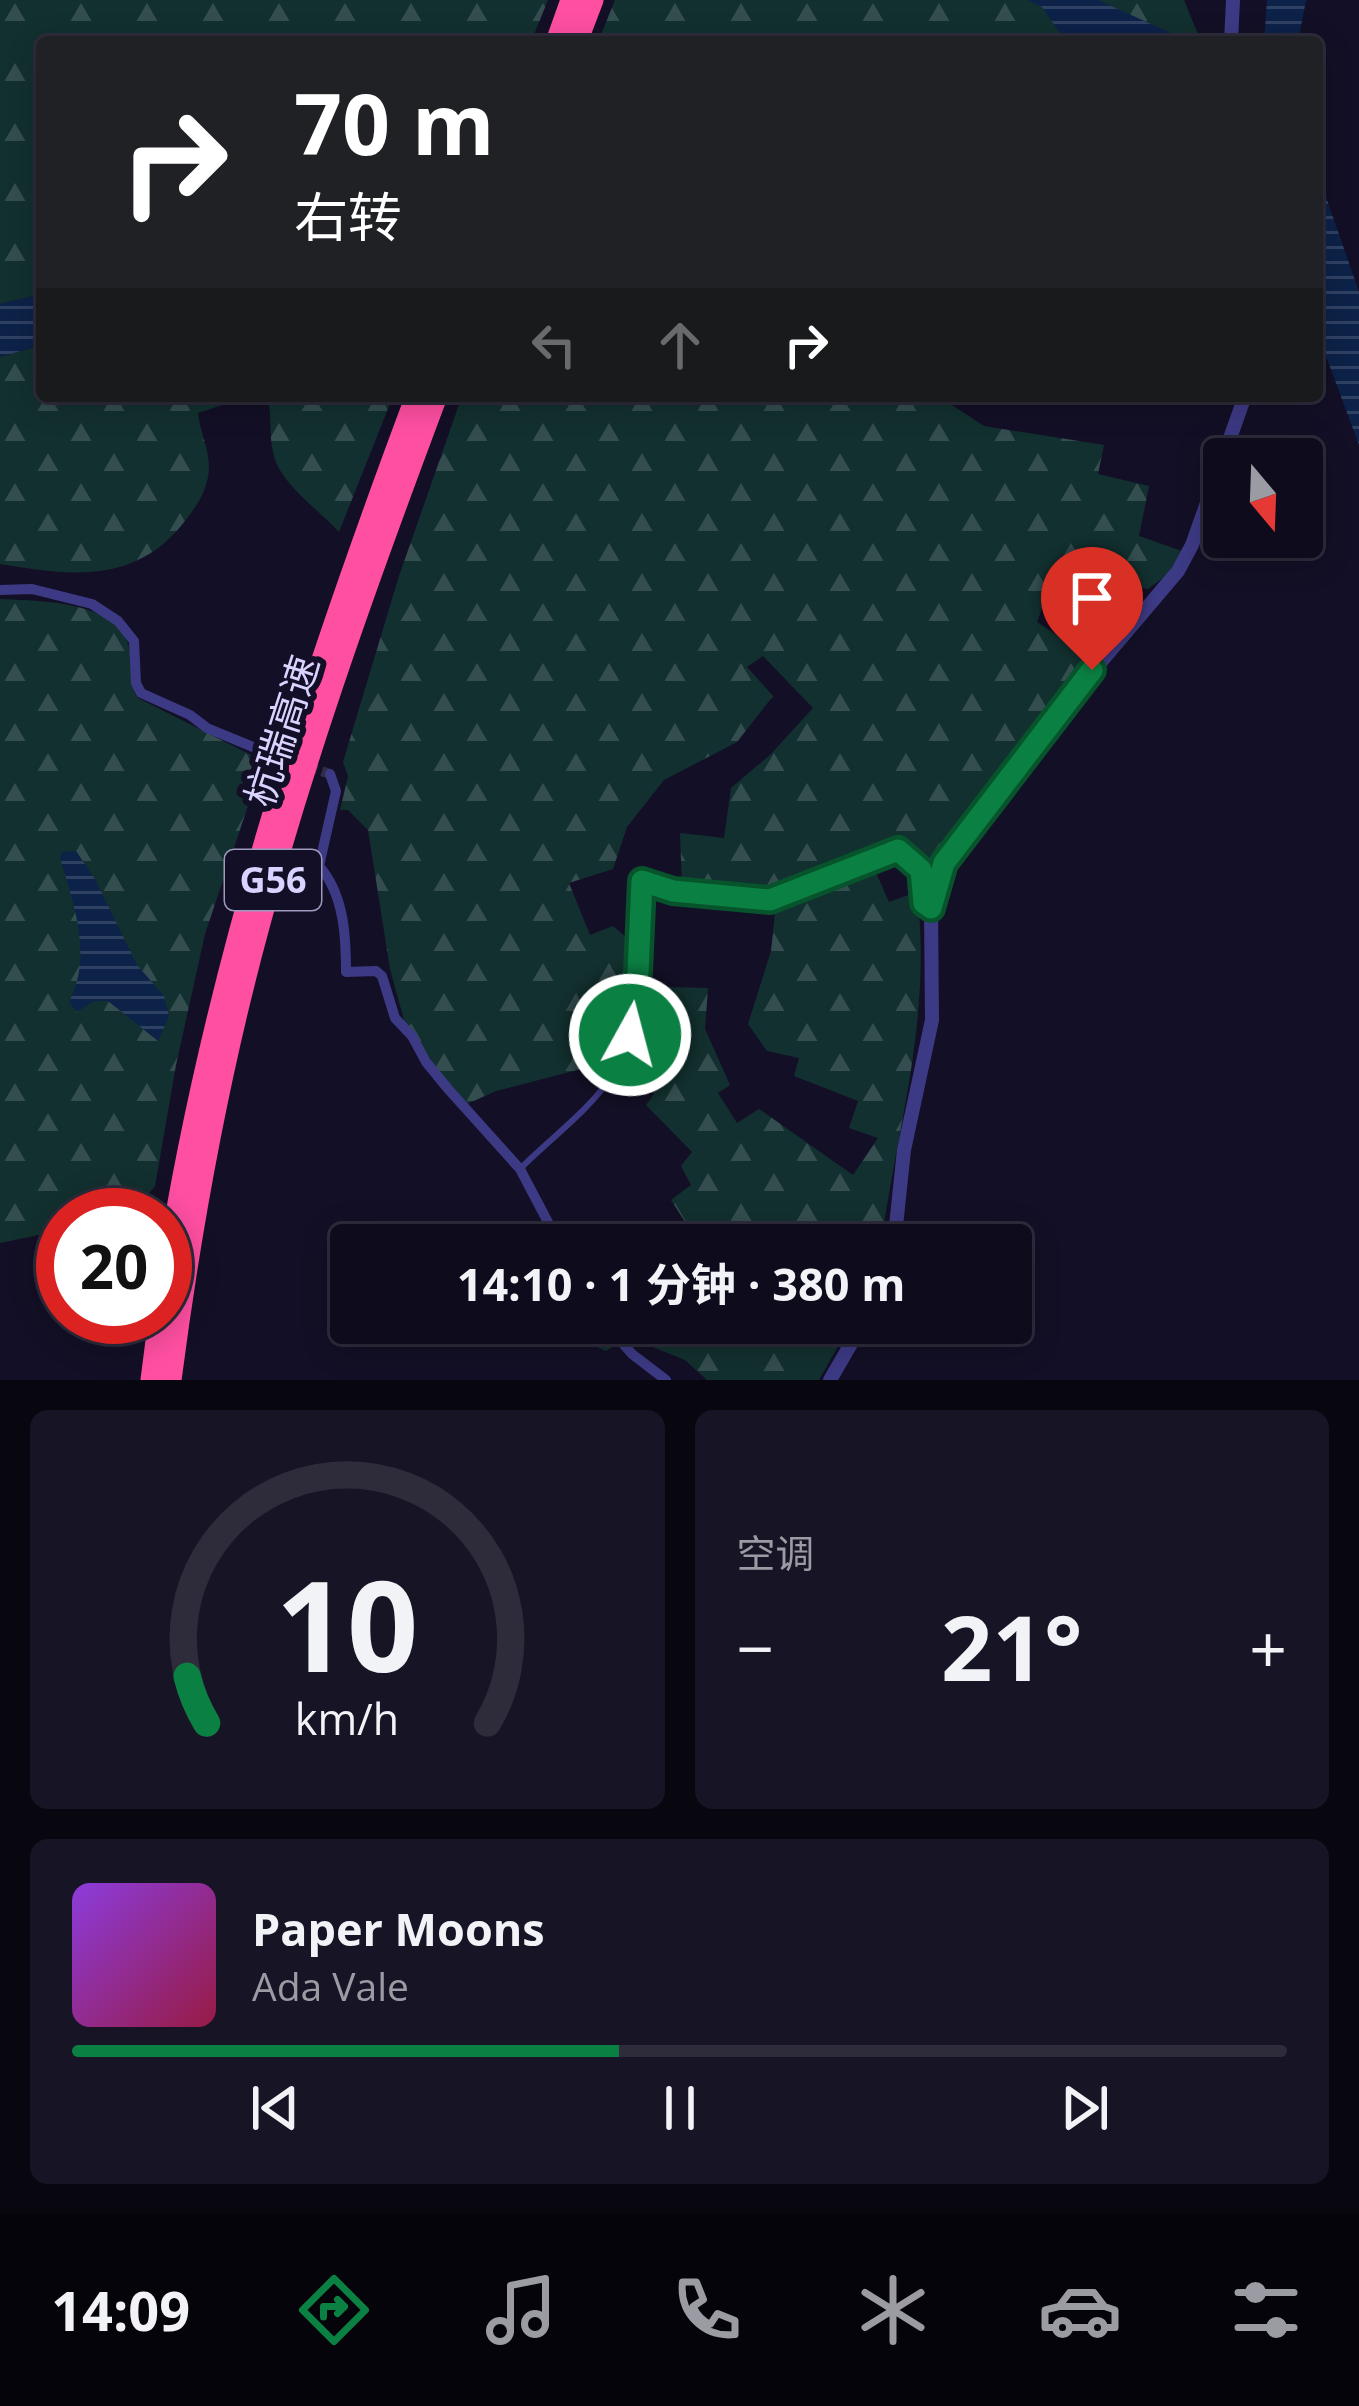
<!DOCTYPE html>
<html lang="zh">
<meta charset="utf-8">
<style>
body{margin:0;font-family:"Open Sans","Noto Sans SC",sans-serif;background:#171425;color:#f1f3f6;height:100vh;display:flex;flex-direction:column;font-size:45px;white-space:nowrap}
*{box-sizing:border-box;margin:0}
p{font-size:39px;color:#9b9ba3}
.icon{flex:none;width:66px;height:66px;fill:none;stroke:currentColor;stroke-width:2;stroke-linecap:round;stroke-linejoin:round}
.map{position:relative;height:1380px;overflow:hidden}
.panel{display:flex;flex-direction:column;gap:30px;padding:30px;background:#08060f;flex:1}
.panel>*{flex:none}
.banner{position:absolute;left:36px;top:36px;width:1287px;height:366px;border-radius:12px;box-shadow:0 6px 30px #0003,0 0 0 3px #2e2b3b;background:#202124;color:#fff;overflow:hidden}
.needle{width:78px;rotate:161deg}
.fabs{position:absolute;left:1203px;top:438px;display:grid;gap:24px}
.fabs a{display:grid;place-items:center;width:120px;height:120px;border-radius:12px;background:#0e0b1c;box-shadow:0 6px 30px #0003,0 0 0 3px #2e2b3b;font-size:60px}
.speed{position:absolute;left:36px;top:1188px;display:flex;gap:24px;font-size:60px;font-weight:700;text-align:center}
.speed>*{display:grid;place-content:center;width:156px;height:156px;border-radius:50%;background:#0e0b1c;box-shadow:0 6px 30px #0003,0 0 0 3px #2e2b3b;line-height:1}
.speed .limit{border:18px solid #d22;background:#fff;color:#111}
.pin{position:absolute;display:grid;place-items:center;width:102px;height:102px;color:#fff;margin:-123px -51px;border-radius:50% 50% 50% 0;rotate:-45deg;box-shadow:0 0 12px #0007}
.pin .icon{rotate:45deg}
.me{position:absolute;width:132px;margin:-66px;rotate:7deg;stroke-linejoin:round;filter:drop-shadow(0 0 9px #0008)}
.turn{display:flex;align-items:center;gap:42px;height:252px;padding:0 60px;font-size:54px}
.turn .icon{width:156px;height:156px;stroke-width:2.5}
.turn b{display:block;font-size:84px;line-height:102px}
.lanes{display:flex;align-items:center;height:114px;padding:0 60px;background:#0003;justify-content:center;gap:60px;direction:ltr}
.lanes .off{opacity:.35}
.big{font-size:90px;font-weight:700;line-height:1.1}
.panel .tile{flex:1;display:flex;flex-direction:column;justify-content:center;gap:18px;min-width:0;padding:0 42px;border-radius:18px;background:#171425}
.panel .dial{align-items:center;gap:0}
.dial svg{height:312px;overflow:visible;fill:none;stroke:#2e2b3b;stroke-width:7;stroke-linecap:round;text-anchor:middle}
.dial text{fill:#f1f3f6;stroke:none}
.song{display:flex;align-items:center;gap:36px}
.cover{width:144px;height:144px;border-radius:18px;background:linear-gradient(135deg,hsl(270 70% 55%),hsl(340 70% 35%))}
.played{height:12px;border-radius:6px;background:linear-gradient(90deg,#0b8043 45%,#2e2b3b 45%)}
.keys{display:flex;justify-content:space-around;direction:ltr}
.heat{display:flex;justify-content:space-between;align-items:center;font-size:66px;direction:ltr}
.panel .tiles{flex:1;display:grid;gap:30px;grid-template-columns:1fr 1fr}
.tile:last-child{grid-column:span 2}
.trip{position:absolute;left:330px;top:1224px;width:702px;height:120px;border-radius:12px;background:#0e0b1c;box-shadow:0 6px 30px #0003,0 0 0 3px #2e2b3b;font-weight:700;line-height:120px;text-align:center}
.tab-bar{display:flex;height:192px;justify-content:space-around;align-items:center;background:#06040b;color:#9b9ba3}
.tab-bar .icon{width:84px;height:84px}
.tab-bar .active{color:#0b8043}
.tab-bar b{font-size:54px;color:#f1f3f6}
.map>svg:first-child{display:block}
.forest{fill:url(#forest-firs)}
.water{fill:url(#water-rules)}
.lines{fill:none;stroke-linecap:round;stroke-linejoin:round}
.minor-tunnel{stroke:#312d47;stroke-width:10;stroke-dasharray:10 5;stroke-linecap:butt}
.service{stroke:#3d3a85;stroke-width:6}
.minor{stroke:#3d3a85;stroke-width:10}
.tertiary{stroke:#3d3a85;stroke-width:14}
.motorway{stroke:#ff4fa3;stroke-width:21}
.route-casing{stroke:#07532c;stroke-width:30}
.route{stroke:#0b8043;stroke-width:21}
.labels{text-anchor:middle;stroke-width:12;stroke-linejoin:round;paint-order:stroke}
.shield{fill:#130f26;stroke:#9e99be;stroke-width:3}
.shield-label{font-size:36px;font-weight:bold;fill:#d9d4ff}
.street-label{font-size:39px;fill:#d9d4ff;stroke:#130f26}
</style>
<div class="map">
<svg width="1359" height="1380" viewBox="0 0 1359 1380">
<defs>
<pattern id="forest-firs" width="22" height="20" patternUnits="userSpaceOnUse" patternTransform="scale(3)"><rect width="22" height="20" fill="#12302f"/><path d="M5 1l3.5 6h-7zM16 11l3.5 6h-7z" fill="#344d4e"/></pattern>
<pattern id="water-rules" width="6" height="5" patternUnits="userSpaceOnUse" patternTransform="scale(3)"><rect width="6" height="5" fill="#0c2248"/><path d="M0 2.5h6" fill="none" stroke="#2f4163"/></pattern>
</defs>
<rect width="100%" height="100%" fill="#130f26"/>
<path class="forest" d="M0,0H548L531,42H42V294L0,304Z
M615,0H1184L1197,32L1207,42H598Z
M42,345V396H250L198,413C200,432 209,449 209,468C208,491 195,509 181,526C132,585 67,575 0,564V357Z
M267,396H393L339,532C319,510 281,484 274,456C268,436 273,416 267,396Z
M462,396H938L984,426L1104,445L1098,474L1149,486L1139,536L1182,551L1167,575L1148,589L1054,574L1037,622L1090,657L932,863L901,841L870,859L889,902L917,892C932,1018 898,1122 881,1245H655L687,1225L671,1200L691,1185L681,1166L692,1152L646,1105L654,1094L646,1076H662L668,987L708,988L705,1029L730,1085L718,1093L737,1123L759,1109L853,1175L878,1138L849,1128L858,1101L794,1076L799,1058L767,1051L748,1024L771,951L777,894L682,888L680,833L724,838L731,788L771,754L813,708L763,656L747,667L773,696L737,742L664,780L627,827L613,869L569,883L590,935L613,926L629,940L630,979L619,982L608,1062L496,1091L467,1104L442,1077L404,1020L390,969L368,830L348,810H340L348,776L343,762L399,576Z
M0,599C37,601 113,600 128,643C135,663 126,680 138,698L263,761L205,934L176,1065L155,1186L131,1215H63V1230L0,1243Z
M570,1323H851L819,1380H707L685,1360L628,1337L606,1351L575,1337Z"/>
<path class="water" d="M1028,0H1098L1171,33L1179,42H1066L1042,7Z
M1267,0H1306L1298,42H1264Z
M1317,156L1325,194L1359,292V445L1317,332Z
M42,294V345L0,357V304Z
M76,851L95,879L137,965L164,996L169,1016L158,1041L108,1001H94L77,1012L69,1002C93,956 74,905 60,858L62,852Z"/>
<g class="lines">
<path class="minor-tunnel" d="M265,752L330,774"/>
<path class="service" d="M522,1167C551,1138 591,1109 613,1074C645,1024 638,939 642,881L673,891L770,900L898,850L921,870L927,907"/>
<path class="minor" d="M0,590L32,589L92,604L118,621L134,641L136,683L141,693L190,715L207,728L265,752
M330,774L336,791L319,866C344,894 346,936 346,972L376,971L382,976L395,1018L412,1036L426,1062L449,1090L520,1169L560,1245
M605,1323L632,1354L666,1380"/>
<path class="tertiary" d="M1231,42L1233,0
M894,1245L904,1150L932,1020L931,908L939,874L1038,736L1178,571L1192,545L1245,396
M830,1380L863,1323"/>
<path class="motorway" d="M556,42L571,0
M577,42L593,0
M165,1280C212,975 308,684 416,396
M151,1380L159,1317
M171,1380C191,1226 219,1073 260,923C308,745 372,569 437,396"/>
</g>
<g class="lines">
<g class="route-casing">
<path id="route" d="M630,1035L638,972L642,881L673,891L770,900L898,850L921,870L924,903L931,908L944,863L1092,670"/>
</g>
<use href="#route" class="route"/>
</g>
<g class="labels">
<rect class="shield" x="225" y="850" width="96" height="60" rx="9"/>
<g class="shield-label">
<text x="273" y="893">G56</text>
</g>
<g class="street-label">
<text transform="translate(282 731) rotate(-72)" y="14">杭瑞高速</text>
</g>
</g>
</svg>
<div class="fabs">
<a><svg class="needle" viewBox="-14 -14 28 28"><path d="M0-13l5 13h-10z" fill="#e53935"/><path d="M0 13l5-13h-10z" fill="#9b9ba3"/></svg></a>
</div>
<div class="speed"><div class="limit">20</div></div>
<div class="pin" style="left:1092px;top:670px;background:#d93025"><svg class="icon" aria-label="arrive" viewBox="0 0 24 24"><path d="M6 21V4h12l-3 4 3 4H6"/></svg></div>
<svg class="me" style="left:630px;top:1035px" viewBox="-20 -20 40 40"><circle r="17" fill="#0b8043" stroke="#fff" stroke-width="3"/><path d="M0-11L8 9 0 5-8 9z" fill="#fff"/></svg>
<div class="trip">14:10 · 1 分钟 · 380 m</div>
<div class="banner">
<div class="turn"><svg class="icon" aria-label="right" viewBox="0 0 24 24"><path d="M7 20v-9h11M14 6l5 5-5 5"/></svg><div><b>70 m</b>右转</div></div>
<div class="lanes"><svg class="icon off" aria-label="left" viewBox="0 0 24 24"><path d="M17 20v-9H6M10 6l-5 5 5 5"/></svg><svg class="icon off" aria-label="ahead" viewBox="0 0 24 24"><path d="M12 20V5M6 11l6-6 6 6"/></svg><svg class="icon" aria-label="right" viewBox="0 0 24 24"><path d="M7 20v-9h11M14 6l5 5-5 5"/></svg></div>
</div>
</div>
<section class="panel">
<div class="tiles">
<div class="tile dial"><svg viewBox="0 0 100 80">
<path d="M14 69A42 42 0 1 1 86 69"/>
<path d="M14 69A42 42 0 0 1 9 57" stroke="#0b8043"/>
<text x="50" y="56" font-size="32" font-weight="700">10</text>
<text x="50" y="72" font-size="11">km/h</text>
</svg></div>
<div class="tile"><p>空调</p>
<div class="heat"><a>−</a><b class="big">21°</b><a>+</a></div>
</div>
<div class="tile">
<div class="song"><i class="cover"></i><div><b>Paper Moons</b><p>Ada Vale</p></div></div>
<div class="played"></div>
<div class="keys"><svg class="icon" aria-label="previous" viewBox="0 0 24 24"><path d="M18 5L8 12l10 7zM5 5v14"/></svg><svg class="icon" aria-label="pause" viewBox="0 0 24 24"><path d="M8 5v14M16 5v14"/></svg><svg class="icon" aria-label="next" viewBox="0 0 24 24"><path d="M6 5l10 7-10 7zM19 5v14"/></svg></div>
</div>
</div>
</section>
<nav class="tab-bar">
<b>14:09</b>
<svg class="icon active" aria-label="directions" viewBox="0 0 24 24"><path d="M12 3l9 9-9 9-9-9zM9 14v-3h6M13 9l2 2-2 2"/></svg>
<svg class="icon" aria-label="music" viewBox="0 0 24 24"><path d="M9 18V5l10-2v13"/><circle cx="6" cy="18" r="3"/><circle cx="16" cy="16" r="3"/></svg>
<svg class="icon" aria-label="phone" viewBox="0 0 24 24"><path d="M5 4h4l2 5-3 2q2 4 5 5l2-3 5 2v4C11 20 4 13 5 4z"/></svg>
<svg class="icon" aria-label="climate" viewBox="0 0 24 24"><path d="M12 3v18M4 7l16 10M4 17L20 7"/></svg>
<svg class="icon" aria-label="car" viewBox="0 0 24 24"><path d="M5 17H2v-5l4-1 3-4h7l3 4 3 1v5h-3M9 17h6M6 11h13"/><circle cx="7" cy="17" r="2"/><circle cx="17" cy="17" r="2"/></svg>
<svg class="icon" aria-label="filters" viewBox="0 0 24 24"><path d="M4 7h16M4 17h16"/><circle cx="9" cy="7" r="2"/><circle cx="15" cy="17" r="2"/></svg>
</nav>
